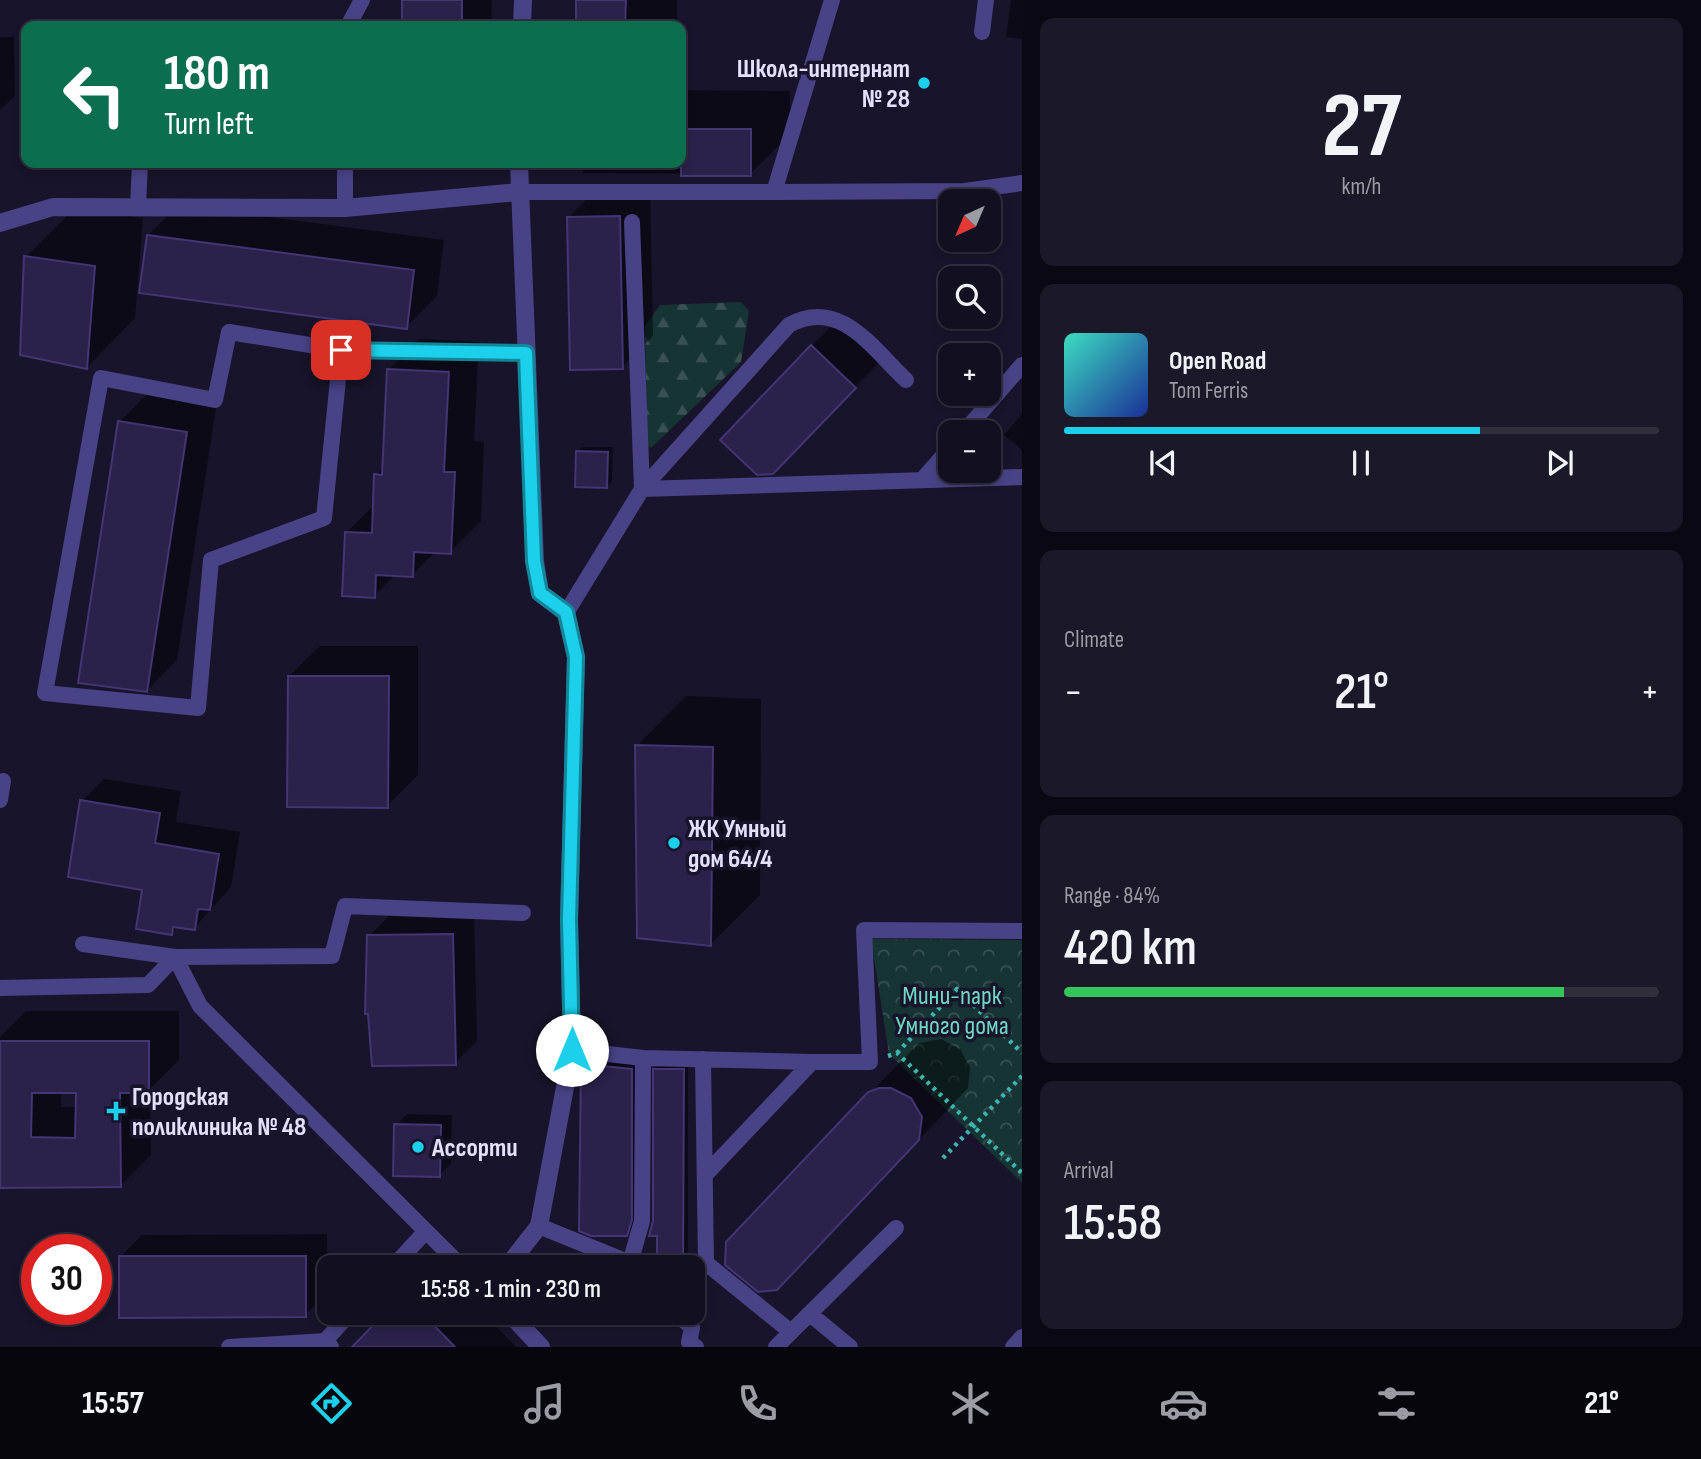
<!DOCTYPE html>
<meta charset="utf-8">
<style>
body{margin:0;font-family:"Sofia Sans Condensed",sans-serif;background:#1b1829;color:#f1f3f6;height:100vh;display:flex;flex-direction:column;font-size:26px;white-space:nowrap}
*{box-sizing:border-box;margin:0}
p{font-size:23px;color:#9c9ca5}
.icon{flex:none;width:38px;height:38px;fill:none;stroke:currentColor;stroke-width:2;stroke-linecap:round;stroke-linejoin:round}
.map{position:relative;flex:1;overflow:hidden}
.sheet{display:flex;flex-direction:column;gap:18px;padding:18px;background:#0a0812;width:679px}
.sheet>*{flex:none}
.top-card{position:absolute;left:21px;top:21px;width:665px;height:147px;border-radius:14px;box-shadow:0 4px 10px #0003,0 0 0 2px #312f3e;background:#0b6e4f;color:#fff;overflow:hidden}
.needle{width:46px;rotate:224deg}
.fabs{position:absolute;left:938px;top:189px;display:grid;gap:14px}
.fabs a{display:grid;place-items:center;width:63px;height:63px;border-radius:14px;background:#120f20;box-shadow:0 4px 10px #0003,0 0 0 2px #312f3e;font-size:35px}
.speed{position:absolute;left:21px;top:1234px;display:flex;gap:14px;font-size:35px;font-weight:700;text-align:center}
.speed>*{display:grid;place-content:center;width:91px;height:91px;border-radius:50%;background:#120f20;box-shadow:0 4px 10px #0003,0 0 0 2px #312f3e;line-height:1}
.speed .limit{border:10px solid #d22;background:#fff;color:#111}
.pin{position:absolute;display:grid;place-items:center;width:60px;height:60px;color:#fff;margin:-30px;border-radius:14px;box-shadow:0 4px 10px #0006}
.me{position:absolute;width:77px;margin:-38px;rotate:0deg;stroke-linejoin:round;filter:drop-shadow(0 0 5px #0008)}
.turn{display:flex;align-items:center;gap:24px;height:147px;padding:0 28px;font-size:32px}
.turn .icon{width:91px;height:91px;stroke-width:2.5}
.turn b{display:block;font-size:49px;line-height:60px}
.big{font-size:52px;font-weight:600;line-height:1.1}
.sheet .tile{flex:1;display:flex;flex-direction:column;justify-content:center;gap:10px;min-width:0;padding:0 24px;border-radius:14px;background:#1b1829}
.sheet .dial{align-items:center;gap:0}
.dial b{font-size:91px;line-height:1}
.song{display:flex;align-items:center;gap:21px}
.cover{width:84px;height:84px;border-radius:10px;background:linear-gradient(135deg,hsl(170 70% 55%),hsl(230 70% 35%))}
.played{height:7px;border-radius:4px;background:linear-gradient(90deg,#1cd0ec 70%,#312f3e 70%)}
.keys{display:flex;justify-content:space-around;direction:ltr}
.heat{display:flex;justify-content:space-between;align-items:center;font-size:38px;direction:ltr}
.charge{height:10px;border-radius:5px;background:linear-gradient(90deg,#34c759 84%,#312f3e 0)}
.trip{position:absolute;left:317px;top:1255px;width:388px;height:70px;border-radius:14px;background:#120f20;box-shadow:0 4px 10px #0003,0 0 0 2px #312f3e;font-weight:600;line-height:70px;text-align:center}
.tabs{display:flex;height:112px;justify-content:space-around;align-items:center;background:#07060d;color:#9c9ca5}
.tabs .icon{width:49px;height:49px}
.tabs .on{color:#1cd0ec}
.tabs b{font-size:32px;color:#f1f3f6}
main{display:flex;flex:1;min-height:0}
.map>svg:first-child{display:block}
.forest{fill:url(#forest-firs)}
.park{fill:url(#park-crowns)}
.shadow{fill:#0007;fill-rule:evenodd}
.building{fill:#2b214a;stroke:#443574;stroke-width:2;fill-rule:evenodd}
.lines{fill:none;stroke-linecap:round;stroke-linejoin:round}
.path{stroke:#3cb5b2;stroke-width:4.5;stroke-dasharray:3.5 5;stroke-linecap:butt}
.service{stroke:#484386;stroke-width:16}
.minor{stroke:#484386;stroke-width:18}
.route-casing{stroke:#128799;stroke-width:18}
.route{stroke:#1cd0ec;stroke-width:12}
.poi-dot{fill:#1cd0ec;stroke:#18142b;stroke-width:2.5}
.labels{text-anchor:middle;stroke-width:7;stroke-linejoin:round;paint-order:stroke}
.poi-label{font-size:26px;font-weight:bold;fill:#e4e0fc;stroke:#18142b;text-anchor:start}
.park-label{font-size:26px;fill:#70d8c2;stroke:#18142b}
</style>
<main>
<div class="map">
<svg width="1022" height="1347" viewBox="0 0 1022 1347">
<defs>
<pattern id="forest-firs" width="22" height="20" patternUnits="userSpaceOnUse" patternTransform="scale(1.75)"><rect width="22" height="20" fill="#173434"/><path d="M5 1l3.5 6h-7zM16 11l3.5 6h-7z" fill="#395152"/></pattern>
<pattern id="park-crowns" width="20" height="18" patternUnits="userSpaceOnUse" patternTransform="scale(1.75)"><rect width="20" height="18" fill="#173434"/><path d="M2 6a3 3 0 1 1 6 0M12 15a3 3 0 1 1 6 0" fill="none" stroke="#395152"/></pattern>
</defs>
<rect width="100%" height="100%" fill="#18142b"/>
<path class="forest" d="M741,302L749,311L741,362L651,448L647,445L645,326L660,305Z"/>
<path class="park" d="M871,939L1022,940V1183L889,1054Z"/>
<path class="shadow" d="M403,0H492L491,26H403Z
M578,0H677V26H578Z
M1011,0H1022V39L1006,37Z
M0,37H14L15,96L0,110Z
M681,90L790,91V135L750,174L583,173V163H681Z
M650,186L653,336L622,367L569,217L599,187Z
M179,205L444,240L437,296L406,327L148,235Z
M75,208L143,218L135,318L87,367L26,257Z
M842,315L885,356L803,441L812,346Z
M419,339L479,342L474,441L484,442L481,521L450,552L436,551L412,575L396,574L374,596L347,532L375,504L376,475L384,467L389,369Z
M150,392L217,402L177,660L146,691L119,422Z
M1022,414V450L1004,435Z
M582,447H613L612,481L607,486L577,452Z
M320,646H418V775L387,806L289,676Z
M686,696L761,699L760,895L711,944L637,746Z
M104,779L181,791L176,822L240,832L231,887L194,928L179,926L171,933L144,888L82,801Z
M474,913L477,1041L455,1063L369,936L391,914Z
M26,1011H179V1060L150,1089L151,1155L120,1186H0V1037ZM61,1091H77V1107H61Z
M941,1039L960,1049L970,1067L968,1088L826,1238L870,1093L919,1043Z
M588,1060L637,1064L636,1213L631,1229L626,1234L583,1065Z
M660,1064L688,1065V1264L685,1267H659V1234L654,1221L655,1069Z
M407,1114L452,1115L451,1164L439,1175L396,1125Z
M327,1234V1293L305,1315L120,1257L142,1235Z
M389,1312H482L516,1347H371Z"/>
<path class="building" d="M402,0H462V26H402Z
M576,0H626L625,26H576Z
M681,129H751V176H681Z
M620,216L623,369L570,370L567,217Z
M147,235L414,270L407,329L139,293Z
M24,256L95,266L87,369L20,355Z
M811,345L856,388L773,474L757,475L720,440Z
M387,369L449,372L444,472H455L451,554L414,552L413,577L376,575L375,598L342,596L345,532L372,533L374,474L382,475Z
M118,421L187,432L147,692L78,683Z
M576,451L608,452L607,488L575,487Z
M288,676H389L388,808L287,807Z
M635,745L713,747L711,946L637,938Z
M80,800L160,813L155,843L219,854L210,910L198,909L195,930L173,927L172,935L136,929L142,890L68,877Z
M453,934L456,1065L372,1066L368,1014H365L367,935Z
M0,1041H149V1093H120L121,1187L0,1188ZM32,1093H76L75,1138L31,1137Z
M581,1064L632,1069V1220L627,1236H591L579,1231Z
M653,1069H684L683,1267H657V1236H649L653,1221Z
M879,1088H891L911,1098L922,1117L919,1140L777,1290L758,1292L725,1265L726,1242L868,1092Z
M394,1124L441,1125L440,1177L393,1176Z
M119,1256H306V1317L119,1318Z
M386,1312H421L455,1347H352Z"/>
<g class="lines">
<path class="path" d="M897,1053L957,989L1022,1053
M888,1056L897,1053L1022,1173
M943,1158L1022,1076"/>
<path class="service" d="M348,26L362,0
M982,32L986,0
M345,163V208
M518,192H774L832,0
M774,192L965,191L1022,183
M138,206L140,163
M632,222L642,489L1022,477
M341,350L229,332L215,400L101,378L45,693L198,708L211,560L324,518L341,350L526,353
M964,432L1022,365
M922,480L950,448
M566,613L642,489L789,325C840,297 872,348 906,380
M0,800L3,781
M83,944L175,957L332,956L345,906L523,913
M0,988L148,985L175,957L200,1006L462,1267
M572,1050L643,1058L812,1062L706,1174
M703,1059L706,1263L791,1332
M812,1062H870L864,930L1022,931
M539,1226L630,1263
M393,1267L425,1232
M633,1267L630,1263L642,1221L643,1058
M675,1312L692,1328L689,1342L696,1347
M810,1314L850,1347
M229,1347L325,1341
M331,1347L325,1341L351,1312
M776,1347L896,1228
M1013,1347L1022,1337"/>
<path class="minor" d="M522,26L523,0
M0,223L53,207L345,208L518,192
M507,1267L539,1226L572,1050L569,919L576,657L566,613L540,593L535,561L519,163
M508,1312L541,1347"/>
</g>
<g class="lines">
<g class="route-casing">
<path id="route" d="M341,350L526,353L534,561L540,593L566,612L576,657L569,919L572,1050"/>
</g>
<use href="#route" class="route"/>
</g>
<g class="poi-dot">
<circle cx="924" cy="83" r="7"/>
<circle cx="674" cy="843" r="7"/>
<path d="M112.5 1100.5h7v7h7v7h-7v7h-7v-7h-7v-7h7z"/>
<circle cx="418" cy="1147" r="7"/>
</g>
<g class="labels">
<g class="poi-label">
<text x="910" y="77" text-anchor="end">Школа-интернат<tspan x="910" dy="30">№ 28</tspan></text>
<text x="688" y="837">ЖК Умный<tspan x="688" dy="30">дом 64/4</tspan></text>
<text x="132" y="1105">Городская<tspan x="132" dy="30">поликлиника № 48</tspan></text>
<text x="432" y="1156">Ассорти</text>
</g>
<g class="park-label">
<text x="952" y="1004">Мини-парк<tspan x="952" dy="30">Умного дома</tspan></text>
</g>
</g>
</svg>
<div class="fabs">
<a><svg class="needle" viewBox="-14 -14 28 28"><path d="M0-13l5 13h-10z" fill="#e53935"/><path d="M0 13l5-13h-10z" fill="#9c9ca5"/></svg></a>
<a><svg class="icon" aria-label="search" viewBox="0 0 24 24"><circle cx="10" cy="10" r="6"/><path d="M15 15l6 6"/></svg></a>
<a>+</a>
<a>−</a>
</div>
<div class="speed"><div class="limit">30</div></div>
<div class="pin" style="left:341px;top:350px;background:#d93025"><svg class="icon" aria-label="arrive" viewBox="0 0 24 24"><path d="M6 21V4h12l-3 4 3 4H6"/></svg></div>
<svg class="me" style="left:572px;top:1050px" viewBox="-20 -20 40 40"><circle r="19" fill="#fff"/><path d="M0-13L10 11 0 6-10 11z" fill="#1cd0ec"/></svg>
<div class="trip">15:58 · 1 min · 230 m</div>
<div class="top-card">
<div class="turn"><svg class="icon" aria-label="left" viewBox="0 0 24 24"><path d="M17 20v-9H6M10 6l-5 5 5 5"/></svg><div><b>180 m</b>Turn left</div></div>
</div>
</div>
<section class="sheet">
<div class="tile dial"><b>27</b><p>km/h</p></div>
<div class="tile">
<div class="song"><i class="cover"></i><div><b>Open Road</b><p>Tom Ferris</p></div></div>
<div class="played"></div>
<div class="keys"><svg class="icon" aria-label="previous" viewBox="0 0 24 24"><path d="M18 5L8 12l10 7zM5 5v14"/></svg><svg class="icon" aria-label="pause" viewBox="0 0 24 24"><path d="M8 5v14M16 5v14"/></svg><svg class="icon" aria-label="next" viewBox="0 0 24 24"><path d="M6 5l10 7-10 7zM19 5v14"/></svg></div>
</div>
<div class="tile"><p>Climate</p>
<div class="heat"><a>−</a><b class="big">21°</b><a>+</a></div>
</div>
<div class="tile"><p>Range · 84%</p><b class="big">420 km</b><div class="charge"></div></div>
<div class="tile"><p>Arrival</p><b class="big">15:58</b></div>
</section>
</main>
<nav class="tabs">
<b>15:57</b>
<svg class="icon on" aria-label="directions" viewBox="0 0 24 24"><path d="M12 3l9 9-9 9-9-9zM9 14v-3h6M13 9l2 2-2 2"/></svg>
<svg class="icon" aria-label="music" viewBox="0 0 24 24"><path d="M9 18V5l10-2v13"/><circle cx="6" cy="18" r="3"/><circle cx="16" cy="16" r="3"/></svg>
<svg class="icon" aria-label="phone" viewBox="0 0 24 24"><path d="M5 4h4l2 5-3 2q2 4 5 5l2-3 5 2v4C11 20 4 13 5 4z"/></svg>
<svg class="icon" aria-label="climate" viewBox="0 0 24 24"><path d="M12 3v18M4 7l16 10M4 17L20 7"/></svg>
<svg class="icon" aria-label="car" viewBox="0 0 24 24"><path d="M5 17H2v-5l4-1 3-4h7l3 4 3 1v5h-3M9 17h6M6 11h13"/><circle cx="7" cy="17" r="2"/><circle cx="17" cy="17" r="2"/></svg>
<svg class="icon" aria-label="filters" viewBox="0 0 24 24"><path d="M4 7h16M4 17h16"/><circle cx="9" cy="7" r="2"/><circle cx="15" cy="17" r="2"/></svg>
<b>21°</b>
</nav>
